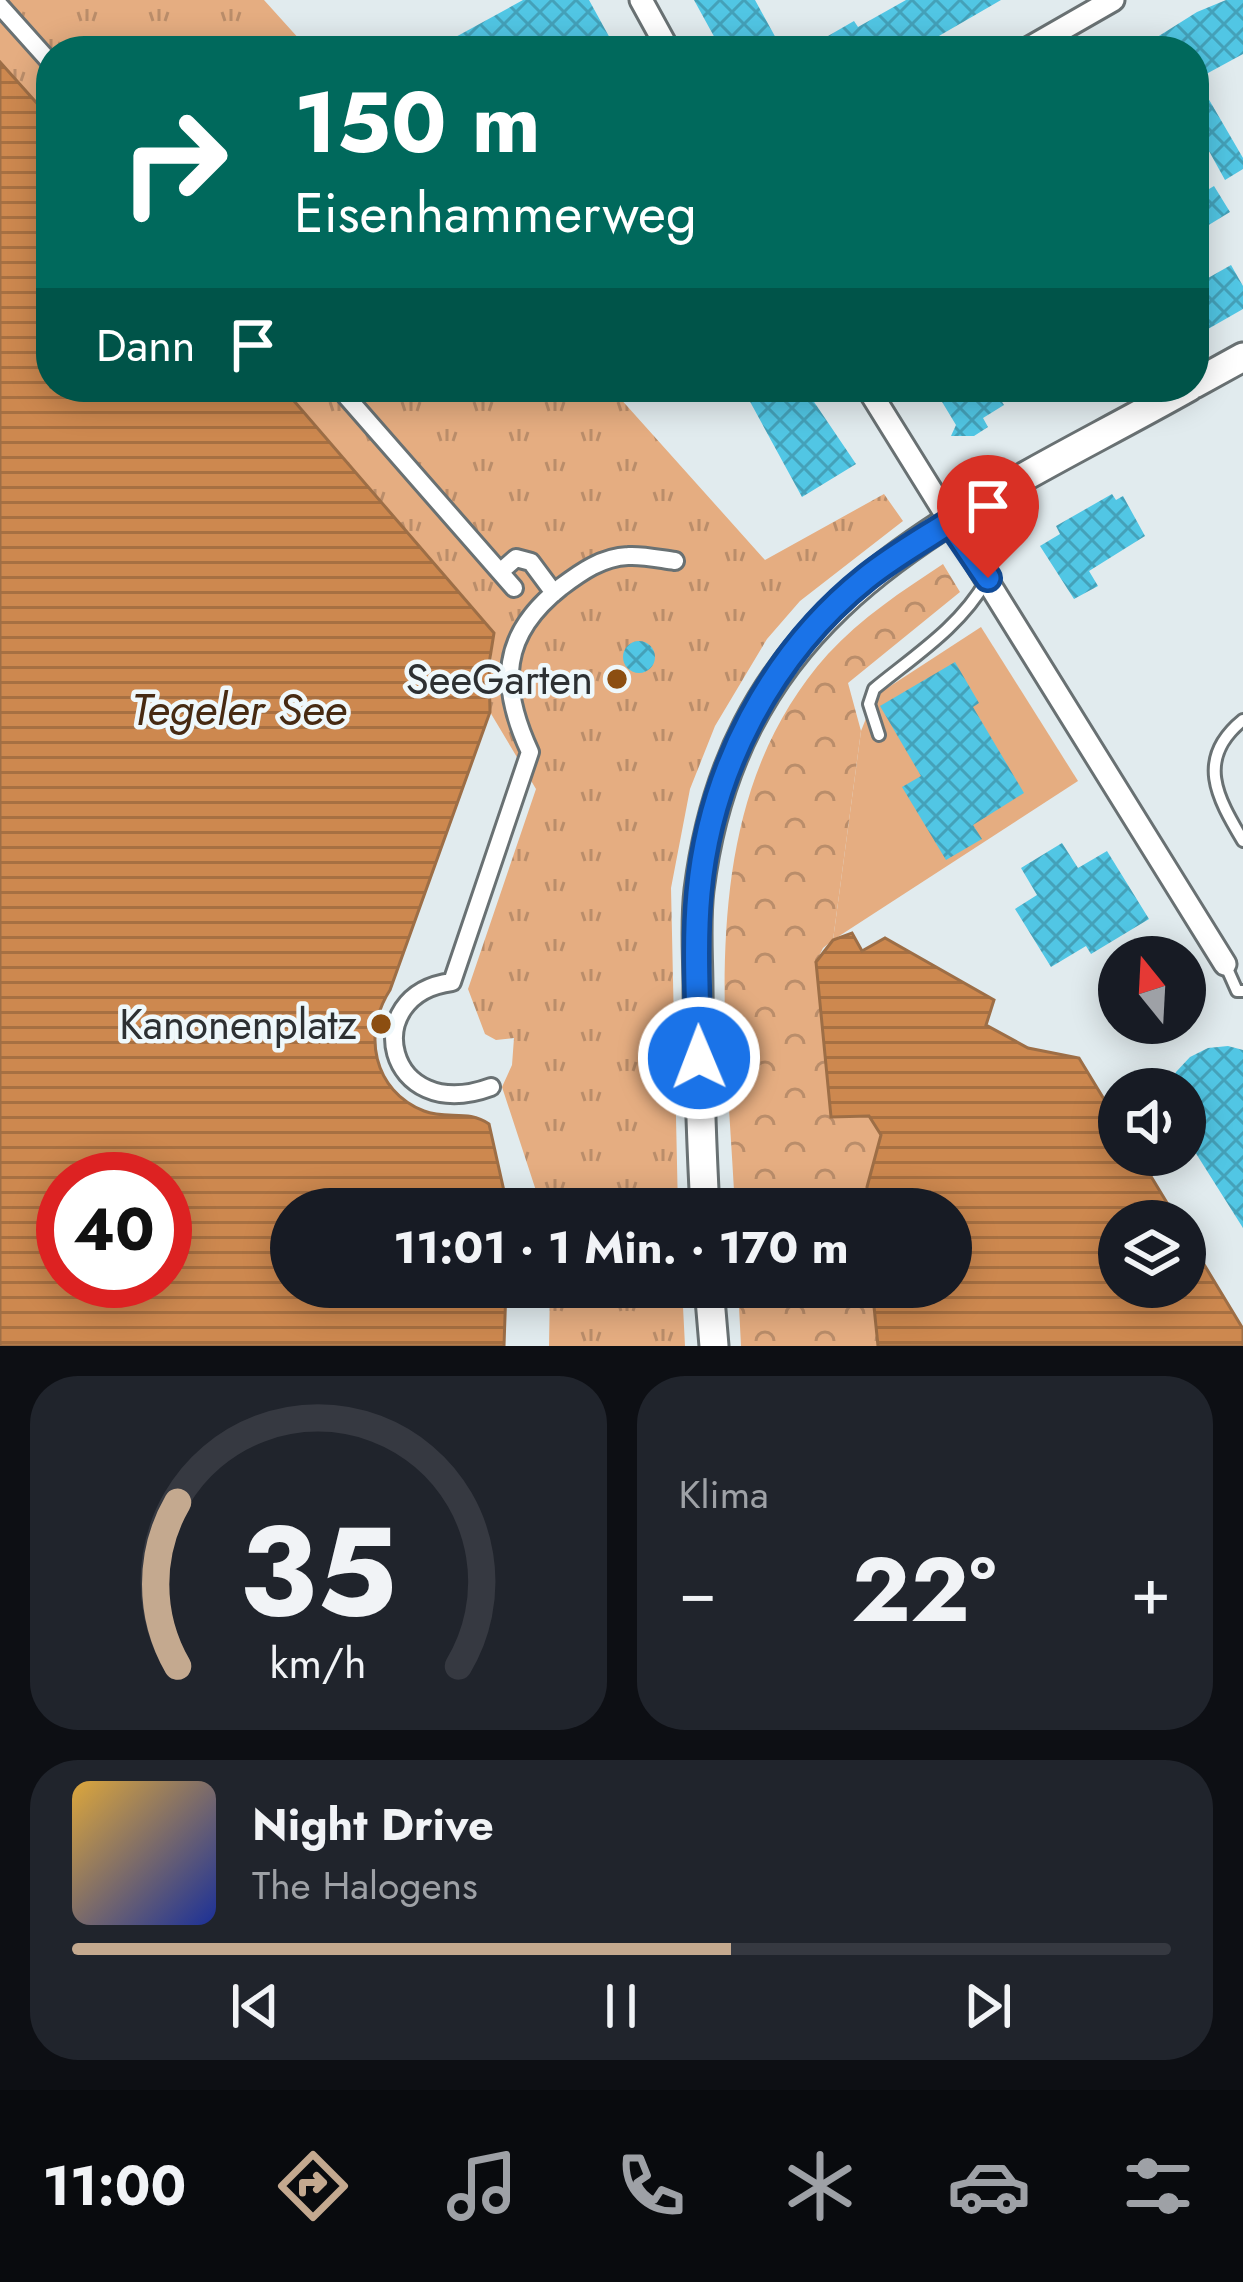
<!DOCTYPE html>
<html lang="de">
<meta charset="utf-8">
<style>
body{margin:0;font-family:Jost,sans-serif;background:#20242c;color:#f1f3f6;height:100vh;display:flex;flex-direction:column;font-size:45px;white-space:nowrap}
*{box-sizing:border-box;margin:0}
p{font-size:39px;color:#9ea1a6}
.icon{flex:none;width:66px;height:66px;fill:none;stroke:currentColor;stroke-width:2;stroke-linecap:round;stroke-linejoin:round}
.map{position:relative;height:1346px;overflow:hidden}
.panel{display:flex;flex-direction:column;gap:30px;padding:30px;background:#0d0f14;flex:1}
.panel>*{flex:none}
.hud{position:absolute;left:36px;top:36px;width:1173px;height:366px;border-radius:48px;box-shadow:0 6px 30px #0003;background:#00695c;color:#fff;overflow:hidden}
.needle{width:78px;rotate:342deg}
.tools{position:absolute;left:1098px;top:936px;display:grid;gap:24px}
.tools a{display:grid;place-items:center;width:108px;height:108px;border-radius:50%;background:#171b24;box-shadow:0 6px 30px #0003;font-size:60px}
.speed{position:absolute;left:36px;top:1152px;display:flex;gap:24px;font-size:60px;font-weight:700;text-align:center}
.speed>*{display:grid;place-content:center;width:156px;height:156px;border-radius:50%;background:#171b24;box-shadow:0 6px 30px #0003;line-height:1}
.speed .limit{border:18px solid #d22;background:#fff;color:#111}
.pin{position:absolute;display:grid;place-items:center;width:102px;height:102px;color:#fff;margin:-123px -51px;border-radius:50% 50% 50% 0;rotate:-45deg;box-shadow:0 0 12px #0007}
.pin .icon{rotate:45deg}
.me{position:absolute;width:132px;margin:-66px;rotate:359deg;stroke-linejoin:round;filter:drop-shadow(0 0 9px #0008)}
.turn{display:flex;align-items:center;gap:42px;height:252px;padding:0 60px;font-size:54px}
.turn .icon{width:156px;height:156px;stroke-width:2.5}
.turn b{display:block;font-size:84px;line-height:102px}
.then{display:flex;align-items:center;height:114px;padding:0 60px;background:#0003;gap:24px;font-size:45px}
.big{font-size:90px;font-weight:700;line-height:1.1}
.panel .tile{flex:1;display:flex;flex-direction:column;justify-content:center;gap:18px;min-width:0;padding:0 42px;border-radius:48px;background:#20242c}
.panel .dial{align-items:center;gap:0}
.dial svg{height:312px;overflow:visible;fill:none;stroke:#363941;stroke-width:7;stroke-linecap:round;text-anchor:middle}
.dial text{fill:#f1f3f6;stroke:none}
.song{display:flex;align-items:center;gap:36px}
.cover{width:144px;height:144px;border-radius:18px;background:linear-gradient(135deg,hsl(40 70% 55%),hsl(230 70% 35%))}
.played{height:12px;border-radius:6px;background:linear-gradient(90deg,#c4a98f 60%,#363941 60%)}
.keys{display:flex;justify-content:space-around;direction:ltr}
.heat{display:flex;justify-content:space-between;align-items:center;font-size:66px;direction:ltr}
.panel .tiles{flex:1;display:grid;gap:30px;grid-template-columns:1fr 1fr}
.tile:last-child{grid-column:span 2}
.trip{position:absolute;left:270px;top:1188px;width:702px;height:120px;border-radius:60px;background:#171b24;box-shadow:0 6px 30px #0003;font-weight:700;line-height:120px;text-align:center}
.dock{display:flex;height:192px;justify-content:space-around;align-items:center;background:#090b0e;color:#9ea1a6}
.dock .icon{width:84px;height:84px}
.dock .active{color:#c4a98f}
.dock b{font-size:54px;color:#f1f3f6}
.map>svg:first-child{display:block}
.grass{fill:#e5ad81}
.forest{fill:url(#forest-crowns)}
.park{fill:url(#park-tufts)}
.water{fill:url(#water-rules);stroke:#9d6e46;stroke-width:3;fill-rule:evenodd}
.building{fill:url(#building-cross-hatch)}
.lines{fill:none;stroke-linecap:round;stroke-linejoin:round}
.service-casing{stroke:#697173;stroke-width:16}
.pedestrian-casing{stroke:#697173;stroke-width:22}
.minor-casing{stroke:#697173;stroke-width:27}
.tertiary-casing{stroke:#697173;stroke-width:33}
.service{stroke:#fff;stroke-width:10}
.pedestrian{stroke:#fff;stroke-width:16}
.minor{stroke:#fff;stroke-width:21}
.tertiary{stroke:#fff;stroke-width:27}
.route-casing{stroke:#114b97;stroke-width:30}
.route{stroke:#1a73e8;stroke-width:21}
.poi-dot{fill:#8c4e11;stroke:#eff8fb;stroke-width:4.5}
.labels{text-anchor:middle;stroke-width:9;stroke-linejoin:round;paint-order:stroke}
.poi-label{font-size:42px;fill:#2d3032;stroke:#eff8fb;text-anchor:end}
.water-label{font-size:45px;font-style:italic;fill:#472a12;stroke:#eff8fb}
</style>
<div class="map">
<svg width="1243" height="1346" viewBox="0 0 1243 1346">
<defs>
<pattern id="forest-crowns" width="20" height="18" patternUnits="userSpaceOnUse" patternTransform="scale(3)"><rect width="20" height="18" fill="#e5ad81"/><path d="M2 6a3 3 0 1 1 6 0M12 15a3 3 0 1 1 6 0" fill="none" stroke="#ba8d6a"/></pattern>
<pattern id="park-tufts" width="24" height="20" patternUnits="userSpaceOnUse" patternTransform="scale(3)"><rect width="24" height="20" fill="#e5ad81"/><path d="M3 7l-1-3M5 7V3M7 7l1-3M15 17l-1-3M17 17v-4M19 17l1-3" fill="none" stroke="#ba8d6a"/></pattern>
<pattern id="water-rules" width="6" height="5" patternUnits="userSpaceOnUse" patternTransform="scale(3)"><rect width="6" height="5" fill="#cd884f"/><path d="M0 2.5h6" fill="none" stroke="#a77042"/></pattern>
<pattern id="building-cross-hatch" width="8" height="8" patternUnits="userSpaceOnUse" patternTransform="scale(3)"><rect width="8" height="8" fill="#51c6e4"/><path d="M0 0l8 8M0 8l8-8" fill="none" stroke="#44a1b9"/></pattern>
</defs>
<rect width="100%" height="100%" fill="#e1ebee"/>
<path class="grass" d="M981,627L1078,781L833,940L861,731L875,696Z"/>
<path class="forest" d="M943,564L960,592L848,683L861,731L833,940L823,948L816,962L831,1117L869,1116L881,1135L867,1187L868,1209H735C726,1022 692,806 828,654C861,618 902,591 943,564Z
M738,1287H872L878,1346H741Z"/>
<path class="park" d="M0,0H264L310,51H51V119L0,62Z
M282,387H610L765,560L884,494L903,521L800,601L767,639L715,726L690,789L671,888L678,1209H542L502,1087L512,1065L514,1038L496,1040L485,1034L468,989L536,789L490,712L488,688L494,633Z
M550,1287H682L685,1346H549Z"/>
<path class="water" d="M0,62L51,119V387H282L494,633L489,664L490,712L390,990C362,1033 373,1091 424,1111C447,1120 468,1109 489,1124L508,1209H291V1287H506L504,1346H0ZM63,1179H165V1281H63Z
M852,933L862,951L885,938L994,1000L986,1025L1028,1048L1079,1058L1119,1124V1155H1138L1178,1221H1119V1287H1185V1233L1243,1329V1346H878L872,1287H951V1209H868L867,1187L881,1135L869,1116L831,1117L816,962L833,940Z"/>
<path class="building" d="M523,0H589L617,51H430Z
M694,0H755L783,51H722Z
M906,0H1001L913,51H802L854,21L858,27Z
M1226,0H1243V54L1197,79L1243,158V169L1225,180L1194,124V51H1135L1197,12Z
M1214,186L1230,212L1194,234V198Z
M1231,265L1243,286V309L1194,337V286Z
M742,387H804L856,464L802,497Z
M933,387H993L1004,405L983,418L988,427L974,436H951L956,425Z
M1112,494L1116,500L1123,496L1145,536L1089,571L1098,586L1074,599L1040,546L1060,534L1056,526Z
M623 657a16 16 0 1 1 32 0a16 16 0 1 1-32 0Z
M955,662L979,703L973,707L1024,793L973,825L982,839L946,860L902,787L921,776L880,706Z
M1062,843L1078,868L1107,851L1149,919L1091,954L1086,946L1051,967L1015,909L1037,895L1021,868Z
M1228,1046L1243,1050V1228L1185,1136V1089H1169L1176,1072L1190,1057L1208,1048Z"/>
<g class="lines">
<g class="service-casing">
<path id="service" d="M1243,720C1195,759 1217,797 1243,841
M879,735L869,704L874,689C914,656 960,627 986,581
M1225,964L1237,991H1243"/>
</g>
<g class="pedestrian-casing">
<path id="pedestrian" d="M0,6L51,63
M338,387L514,588
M500,572L516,558L531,562L554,593
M491,1087C385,1126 357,994 452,982L530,752C499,685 500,635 561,587C581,572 602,557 628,556C643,555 660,559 675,561"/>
</g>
<g class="minor-casing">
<path id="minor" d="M641,0L669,51
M1024,51L1113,0
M867,387L1225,964"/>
</g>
<g class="tertiary-casing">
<path id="tertiary" d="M1194,384L1243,357
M705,1209C701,1136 699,1063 698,990C698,957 695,923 699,890C736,594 960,516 1189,387
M709,1287L714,1346"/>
</g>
<use href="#service" class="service"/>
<use href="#pedestrian" class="pedestrian"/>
<use href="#minor" class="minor"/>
<use href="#tertiary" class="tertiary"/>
</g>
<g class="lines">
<g class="route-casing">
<path id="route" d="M699,1058C698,1003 694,947 699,893C710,771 771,654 866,578C892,557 922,540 950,522L988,578"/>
</g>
<use href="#route" class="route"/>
</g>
<g class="poi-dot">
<circle cx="617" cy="679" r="12"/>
<circle cx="381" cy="1024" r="12"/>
</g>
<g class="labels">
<g class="poi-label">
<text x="593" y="694">SeeGarten</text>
<text x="357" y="1039">Kanonenplatz</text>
</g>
<g class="water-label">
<text x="239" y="725">Tegeler See</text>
</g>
</g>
</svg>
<div class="tools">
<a><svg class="needle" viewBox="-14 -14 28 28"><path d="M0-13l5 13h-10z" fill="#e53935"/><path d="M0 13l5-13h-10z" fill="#9ea1a6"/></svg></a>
<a><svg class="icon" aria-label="sound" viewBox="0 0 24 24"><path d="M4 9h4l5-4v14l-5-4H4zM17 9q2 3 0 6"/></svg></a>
<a><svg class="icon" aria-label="layers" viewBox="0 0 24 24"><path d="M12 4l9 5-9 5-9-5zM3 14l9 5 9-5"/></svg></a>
</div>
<div class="speed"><div class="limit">40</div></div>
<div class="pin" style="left:988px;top:578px;background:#d93025"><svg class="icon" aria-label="arrive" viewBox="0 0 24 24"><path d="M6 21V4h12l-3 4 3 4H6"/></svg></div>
<svg class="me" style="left:699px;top:1058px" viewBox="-20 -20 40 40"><circle r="17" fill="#1a73e8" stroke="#fff" stroke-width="3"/><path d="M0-11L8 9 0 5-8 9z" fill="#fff"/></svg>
<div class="trip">11:01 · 1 Min. · 170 m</div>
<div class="hud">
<div class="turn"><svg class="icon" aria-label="right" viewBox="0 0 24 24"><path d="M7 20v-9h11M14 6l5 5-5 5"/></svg><div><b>150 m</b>Eisenhammerweg</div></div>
<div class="then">Dann<svg class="icon" aria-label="arrive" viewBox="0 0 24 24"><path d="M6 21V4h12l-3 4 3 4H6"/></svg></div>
</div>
</div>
<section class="panel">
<div class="tiles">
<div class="tile dial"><svg viewBox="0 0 100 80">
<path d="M14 69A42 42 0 1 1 86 69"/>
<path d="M14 69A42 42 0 0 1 14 27" stroke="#c4a98f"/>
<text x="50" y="56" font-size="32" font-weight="700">35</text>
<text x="50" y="72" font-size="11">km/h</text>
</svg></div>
<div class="tile"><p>Klima</p>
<div class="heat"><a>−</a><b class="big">22°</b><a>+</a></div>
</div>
<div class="tile">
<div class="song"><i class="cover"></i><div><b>Night Drive</b><p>The Halogens</p></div></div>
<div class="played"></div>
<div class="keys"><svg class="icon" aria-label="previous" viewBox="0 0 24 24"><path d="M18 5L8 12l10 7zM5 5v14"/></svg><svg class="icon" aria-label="pause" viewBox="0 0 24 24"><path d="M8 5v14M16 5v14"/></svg><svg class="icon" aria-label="next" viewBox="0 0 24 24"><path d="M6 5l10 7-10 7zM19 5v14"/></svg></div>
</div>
</div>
</section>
<nav class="dock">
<b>11:00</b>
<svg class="icon active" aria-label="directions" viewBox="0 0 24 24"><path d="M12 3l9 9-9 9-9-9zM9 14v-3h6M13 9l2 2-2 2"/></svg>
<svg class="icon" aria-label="music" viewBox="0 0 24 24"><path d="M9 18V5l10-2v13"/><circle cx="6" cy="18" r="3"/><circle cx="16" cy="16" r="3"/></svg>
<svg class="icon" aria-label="phone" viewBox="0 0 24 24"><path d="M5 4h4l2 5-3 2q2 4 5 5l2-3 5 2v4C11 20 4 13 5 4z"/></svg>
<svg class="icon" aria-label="climate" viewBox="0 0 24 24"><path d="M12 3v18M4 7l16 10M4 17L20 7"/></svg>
<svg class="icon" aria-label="car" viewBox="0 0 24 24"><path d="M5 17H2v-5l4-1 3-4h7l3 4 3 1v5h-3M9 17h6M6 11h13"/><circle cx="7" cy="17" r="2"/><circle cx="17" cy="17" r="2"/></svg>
<svg class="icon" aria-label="filters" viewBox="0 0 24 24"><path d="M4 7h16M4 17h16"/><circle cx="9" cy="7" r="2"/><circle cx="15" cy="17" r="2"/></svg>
</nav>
